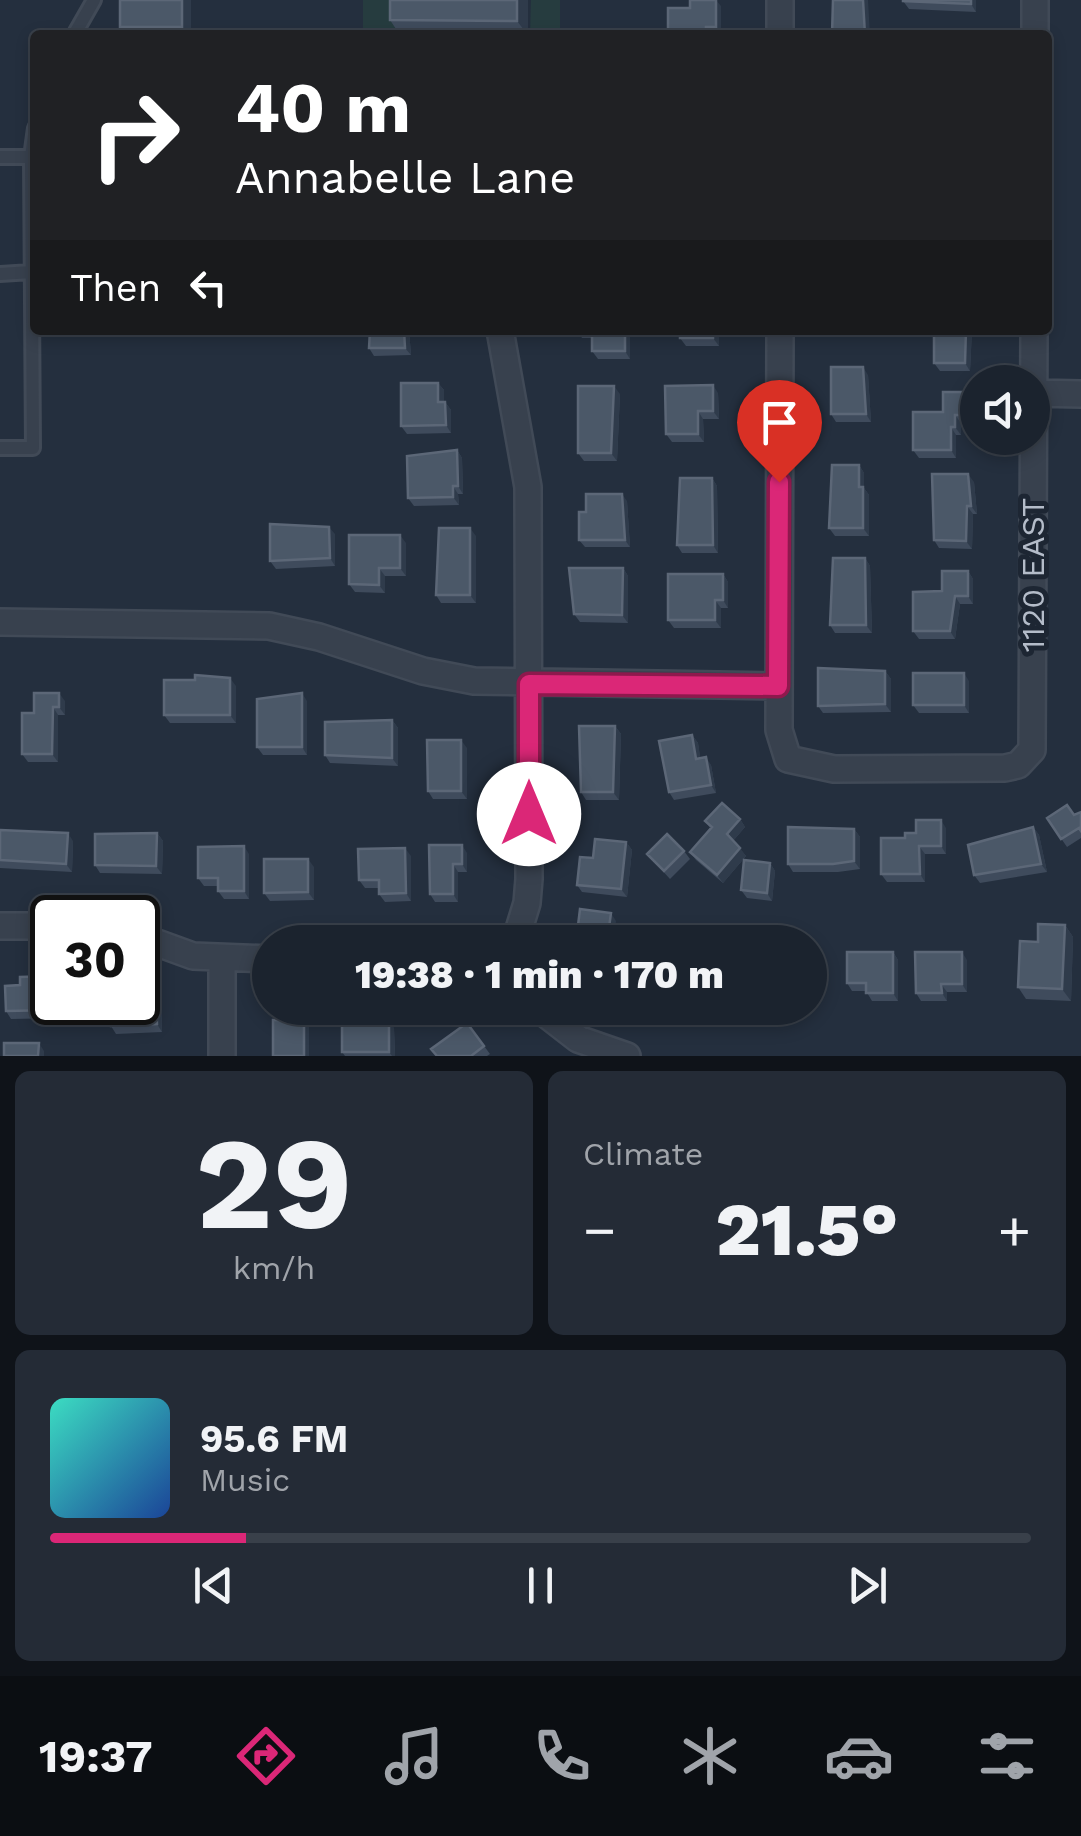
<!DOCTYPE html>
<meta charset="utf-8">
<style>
body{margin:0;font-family:"Work Sans",sans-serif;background:#242b36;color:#f1f3f6;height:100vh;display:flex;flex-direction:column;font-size:38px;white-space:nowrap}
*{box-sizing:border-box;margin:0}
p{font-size:32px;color:#a0a4aa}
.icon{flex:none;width:55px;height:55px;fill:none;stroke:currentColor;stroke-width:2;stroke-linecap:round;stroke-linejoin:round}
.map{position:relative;height:1056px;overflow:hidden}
.side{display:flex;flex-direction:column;gap:15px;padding:15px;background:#0f1319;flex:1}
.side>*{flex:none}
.banner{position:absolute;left:30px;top:30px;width:1022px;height:305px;border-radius:10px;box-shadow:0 5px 15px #0003,0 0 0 2px #39404a;background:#202124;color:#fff;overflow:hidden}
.fabs{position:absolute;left:960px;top:365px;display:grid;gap:20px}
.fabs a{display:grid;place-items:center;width:90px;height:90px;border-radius:50%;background:#1b232e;box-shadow:0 5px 15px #0003,0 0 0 2px #39404a;font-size:50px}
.speed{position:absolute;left:30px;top:895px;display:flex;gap:20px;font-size:50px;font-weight:700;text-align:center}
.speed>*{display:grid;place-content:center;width:130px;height:130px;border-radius:50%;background:#1b232e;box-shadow:0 5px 15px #0003,0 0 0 2px #39404a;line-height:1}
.speed .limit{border:5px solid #111;border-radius:15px;background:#fff;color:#111}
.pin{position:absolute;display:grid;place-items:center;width:85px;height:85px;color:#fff;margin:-102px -42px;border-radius:50% 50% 50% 0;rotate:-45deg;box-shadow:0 0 10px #0007}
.pin .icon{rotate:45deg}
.me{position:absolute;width:110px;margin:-55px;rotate:0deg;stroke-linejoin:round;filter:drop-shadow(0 0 8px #0008)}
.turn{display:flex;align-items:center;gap:35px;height:210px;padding:0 40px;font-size:45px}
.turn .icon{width:130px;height:130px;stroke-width:2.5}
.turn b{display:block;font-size:70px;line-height:85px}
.then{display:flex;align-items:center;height:95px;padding:0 40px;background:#0003;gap:20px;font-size:38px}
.big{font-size:75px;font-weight:800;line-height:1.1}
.side .widget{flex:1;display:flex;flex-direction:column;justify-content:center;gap:15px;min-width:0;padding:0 35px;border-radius:15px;background:#242b36}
.side .dial{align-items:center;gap:0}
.dial b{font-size:130px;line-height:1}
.song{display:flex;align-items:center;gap:30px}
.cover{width:120px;height:120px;border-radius:15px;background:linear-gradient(135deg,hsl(170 70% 55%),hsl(220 70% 35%))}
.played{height:10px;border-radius:5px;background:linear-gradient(90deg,#db2777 20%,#39404a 20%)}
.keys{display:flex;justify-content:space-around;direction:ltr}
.heat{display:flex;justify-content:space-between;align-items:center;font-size:55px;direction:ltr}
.side .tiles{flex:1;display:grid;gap:15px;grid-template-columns:1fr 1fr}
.widget:last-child{grid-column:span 2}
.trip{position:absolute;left:252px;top:925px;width:575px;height:100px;border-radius:50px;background:#1b232e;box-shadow:0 5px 15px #0003,0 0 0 2px #39404a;font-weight:800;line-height:100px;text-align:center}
.menu{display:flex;height:160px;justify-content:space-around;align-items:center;background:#0b0e12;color:#a0a4aa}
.menu .icon{width:70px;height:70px}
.menu .on{color:#db2777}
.menu b{font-size:45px;color:#f1f3f6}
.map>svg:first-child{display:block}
.green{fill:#263c3f}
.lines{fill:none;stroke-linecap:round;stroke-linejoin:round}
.service-casing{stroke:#414a57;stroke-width:18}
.minor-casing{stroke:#414a57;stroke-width:30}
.service{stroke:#38414e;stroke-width:12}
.minor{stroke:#38414e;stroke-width:25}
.wall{fill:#3f4b5c}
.shaded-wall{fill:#2f3b4b}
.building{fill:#4b5868;stroke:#5c6777;stroke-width:2.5}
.route-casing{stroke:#8e194d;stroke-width:25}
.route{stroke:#db2777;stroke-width:18}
.labels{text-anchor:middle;stroke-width:10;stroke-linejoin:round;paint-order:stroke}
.street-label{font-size:32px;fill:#b4bcc9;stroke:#1d2633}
</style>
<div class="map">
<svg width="1081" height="1056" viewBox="0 0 1081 1056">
<rect width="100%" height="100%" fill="#242f3e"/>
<path class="green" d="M363,0H401L402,35H363Z
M531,0H560V35H530Z"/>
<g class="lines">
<g class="service-casing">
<path id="service" d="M74,35L94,0
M0,157H31
M0,274L31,272
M0,448H33L31,157L35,128"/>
</g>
<g class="minor-casing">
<path id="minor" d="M780,35V0
M1035,35V0
M500,330L528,487L529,879L527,903L515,942
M780,330L779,730L788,759L834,769L1005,768L1018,765L1032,750L1034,330
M1034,393L1081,394
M0,622L269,626L319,637L423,671L474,681L778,686
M0,926H52
M138,936L193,956L270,959
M222,959V1056
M538,1008L578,1039L627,1056"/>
</g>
<use href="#service" class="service"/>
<use href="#minor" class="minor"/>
</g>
<path class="wall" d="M191,0V35H126L120,27Z
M390,0H528V35H400L390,20Z
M976,0V12L909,9L903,1Z
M721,6V34L668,35Z
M370,330H409L411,355L374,356L369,348Z
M577,330H630V359H598L592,351V338H582Z
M719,330V346H686L680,338Z
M972,330L970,371H940L934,363Z
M868,375L871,422H836L831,414Z
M438,383L444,390V402H445L451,410V433L407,434L401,426Z
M718,393L719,419H703L704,442H672L666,434Z
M620,394L617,461H584L578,453Z
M973,400V423H961V435H956V458H919L913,450Z
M457,450L462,458L463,494H458L459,505L414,506L408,498Z
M859,465L864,473V488L869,495V536H835L829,528Z
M712,478L717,486L718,553H682L677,545Z
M974,482L977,514H973L972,549L939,548L934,540Z
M627,501L630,547H585L579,540L586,512Z
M335,534V566L276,569L270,561Z
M476,536V603H441L436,595Z
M406,543V576H385V593L355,592L349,584Z
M865,558L870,566L872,633H835L830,625Z
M623,568L628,576V623L580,622L574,614Z
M968,571L973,579V604H960L955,639H919L913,631L942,591Z
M723,574L728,582V608H721V628H674L668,620Z
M885,671L891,679V712L823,713L818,706Z
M969,681V713H919L913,705Z
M236,686V723H170L164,715Z
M65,701V715H58V762H28L22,754L34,713Z
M307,701V755H263L257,747Z
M392,720L398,728V766L330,763L325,755Z
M615,726L621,734L619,800H586L581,792Z
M692,735L698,743L700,758L711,765L716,793L674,800L669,792Z
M467,748V799H433L428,791Z
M1081,812V838L1067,847L1047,818L1074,815Z
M740,819L745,827L733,841L746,856L723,883L696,860L690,852L710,828L705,821Z
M1033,827L1039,835L1047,872L980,883L974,875Z
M946,828V854H925V882H887L881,874L905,838L916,833Z
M854,829L860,837V869L838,872H793L788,864Z
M0,830L73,841L72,872L0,868Z
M157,833L163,841L162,874L100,873L95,865Z
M626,842L632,850L627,897L582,892L577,885L593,858Z
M429,845L467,853V872H458V902H435L430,894Z
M684,851L690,859L670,879L647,854Z
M249,854V899H224L218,891V886H204L198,878Z
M411,856V901L385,902L379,894V888H365L359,880Z
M770,863L775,871L772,901L747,898L741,890Z
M314,867V900L270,901L264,893Z
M1065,925L1073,937L1071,1001L1026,999L1018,987L1038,942Z
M893,952L898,960V1001H872L866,991H852L847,983Z
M810,960H813L818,968V1000L810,999Z
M967,960V992H947V1001H921L916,993Z
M52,976L62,1018L11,1019L6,1011L20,985Z
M156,993L161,1001L162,1032L116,1034L111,1026Z
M375,1020L394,1028L395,1056H345L342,1052Z
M467,1023L490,1054L487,1056H436Z"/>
<path class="shaded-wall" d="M182,0H191V35H188L182,27Z
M517,0H528V35L517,21Z
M716,0L721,6V34L716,27Z
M863,0H868L870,35H865Z
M971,0H976V12L971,4Z
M404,330H409L411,355L405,348Z
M625,330H630V359L625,351Z
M713,330H719V346L713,338Z
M966,330H972L970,371L965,363Z
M863,367L868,375L871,422L866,414Z
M438,383L444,390V410L438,402Z
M713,385L718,393L719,419L713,411Z
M614,386L620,394L617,461L611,453Z
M968,392L973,400V423L968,415Z
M445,402L451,410V433L446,425Z
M698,411L703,419L704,442L698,434Z
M955,415L961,423V435L955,427Z
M951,427L956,435V458L951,450Z
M457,450L462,458L463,494L458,486Z
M859,465L864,473V488L869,495V536L863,528L859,487Z
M968,474L974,482L977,514L971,506Z
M712,478L717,486L718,553L713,545Z
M453,486L458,494L459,505L453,497Z
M622,494L627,501L630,547L625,540Z
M967,506L973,514L972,549L966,541Z
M329,527L335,534V566L330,558Z
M470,528L476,536V603L470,595Z
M400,535L406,543V576L400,568Z
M865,558L870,566L872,633L866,625Z
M379,568L385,576V593L379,585Z
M623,568L628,576V623L622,615Z
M968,571L973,579V604L968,596Z
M723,574L728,582V608L723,600Z
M955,596L960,604L955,639L950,631Z
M715,600L721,608V628L715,620Z
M885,671L891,679V712L885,704Z
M964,673L969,681V713L964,705Z
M230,678L236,686V723L230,715Z
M59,693L65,701V715L59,707Z
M302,693L307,701V755L302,747Z
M53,707L58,715V762L52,754Z
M392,720L398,728V766L392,758Z
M615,726L621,734L619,800L613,792Z
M692,735L698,743L702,767L696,759Z
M461,740L467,748V799L461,791Z
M706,757L711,765L716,793L711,785Z
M740,819L745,827L732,842L727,834Z
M941,820L946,828V854L941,846Z
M1033,827L1039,835L1047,872L1041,864Z
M854,829L860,837V869L854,861Z
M68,833L73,841L72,872L66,864Z
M157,833L163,841L162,874L156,866Z
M626,842L632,850L627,897L621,889Z
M462,845L467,853V872L462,864Z
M244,846L249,854V899L244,891Z
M919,846L925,854V882L920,874Z
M405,848L411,856V901L406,893Z
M740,848L746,856L723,883L717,875Z
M308,859L314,867V900L308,892Z
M770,863L775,871L772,901L767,893Z
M453,864L458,872V902L453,894Z
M611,913L616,921L614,942H607Z
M1065,925L1073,937L1071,1001L1062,989Z
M893,952L898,960V1001L893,993Z
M962,952L967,960V992L962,984Z
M813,960L818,968V1000L812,992Z
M941,984L947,992V1001L942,993Z
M156,993L161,1001L162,1032L157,1024Z
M56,1002H62V1018L56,1010Z
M304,1020L309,1027V1056H304Z
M389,1020L394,1028L395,1056H392L389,1052Z
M39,1043L44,1051V1056H38Z"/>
<path class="building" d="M120,0H182V27H120Z
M390,0H517V21L390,20Z
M690,0H716V27H706V35H668V8H690Z
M833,0H863L865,35H832Z
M903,0H971V4L903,1Z
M370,330H404L405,348H369Z
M577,330H625V351H592V330Z
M680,330H713V338H680Z
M934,330H966L965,363H934Z
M831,367H863L866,414H831Z
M401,383H438V402H445L446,425L401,426Z
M713,385V411H698V434H666L665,386Z
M578,386H614L611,453H578Z
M943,392H968V415H955V427H951V450H913V412H943Z
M457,450L458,486H453V497L408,498L407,456Z
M832,465H859V487H863V528H829Z
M932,474H968L971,506H967L966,541L934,540Z
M680,478H712L713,545H677Z
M586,494H622L625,540H579V512H586Z
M270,524L329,527L330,558L270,561Z
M439,528H470V595H436Z
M349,535H400V568H379V585L349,584Z
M833,558H865L866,625H830Z
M569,568H623L622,615L574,614Z
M942,571H968V596H955L950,631H913V592L942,591Z
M668,574H723V600H715V620H668Z
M818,668L885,671V704L818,706Z
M913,673H964V705H913Z
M195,675L230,678V715H164V680H195Z
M34,693H59V707H53L52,754H22V713H34Z
M302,693V747H257V699Z
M392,720V758L325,755V722Z
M579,726H615L613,792H581Z
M692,735L696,759L706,757L711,785L669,792L659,741Z
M427,740H461V791H428Z
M722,803L740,819L727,834L740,848L717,875L690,852L712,827L705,821Z
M1067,805L1074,815L1081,812V831L1079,828L1061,839L1047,818Z
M916,820H941V846H919L920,874H881V838H905V833H916Z
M788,827L854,829V861L833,864H788Z
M1033,827L1041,864L974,875L968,845Z
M0,830L68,833L66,864L0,860Z
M157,833L156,866L95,865V834Z
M667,834L684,851L664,871L647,854Z
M595,839L626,842L621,889L577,885L580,857L593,858Z
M429,845H462V864H453V894H430Z
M244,846V891H218V878H198V847Z
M405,848L406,893L379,894V880H359L358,849Z
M264,859H308V892L264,893Z
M744,860L770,863L767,893L741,890Z
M580,909L611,913L607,942H576Z
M1038,924L1065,925L1062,989L1018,987L1020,941L1038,942Z
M847,952H893V993H866V983H847Z
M915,952H962V984H941L942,993H916Z
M810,960H813L812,992H810Z
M52,976V1002H56V1010L6,1011L5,986L20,985V977Z
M138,993H156L157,1024L111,1026L110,1002H138Z
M369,1011V1020H389V1052H342V1012Z
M273,1020H304V1056H273Z
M467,1023L484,1046L471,1056H437L431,1049Z
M4,1043H39L38,1056H4Z"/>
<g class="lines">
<g class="route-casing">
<path id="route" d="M529,814V684L778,686L779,482"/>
</g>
<use href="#route" class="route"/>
</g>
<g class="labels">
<g class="street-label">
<text transform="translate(1033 575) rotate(-90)" y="11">1120 EAST</text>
</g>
</g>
</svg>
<div class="fabs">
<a><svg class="icon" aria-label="sound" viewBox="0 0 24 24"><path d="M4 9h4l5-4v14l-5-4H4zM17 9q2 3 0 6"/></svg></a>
</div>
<div class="speed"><div class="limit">30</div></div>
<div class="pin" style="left:779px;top:482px;background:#d93025"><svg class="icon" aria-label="arrive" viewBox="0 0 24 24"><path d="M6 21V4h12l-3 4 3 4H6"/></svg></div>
<svg class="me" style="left:529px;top:814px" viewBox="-20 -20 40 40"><circle r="19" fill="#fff"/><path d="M0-13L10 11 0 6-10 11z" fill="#db2777"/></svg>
<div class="trip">19:38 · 1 min · 170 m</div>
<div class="banner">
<div class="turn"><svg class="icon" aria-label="right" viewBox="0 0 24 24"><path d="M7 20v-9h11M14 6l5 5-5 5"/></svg><div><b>40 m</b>Annabelle Lane</div></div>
<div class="then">Then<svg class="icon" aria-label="left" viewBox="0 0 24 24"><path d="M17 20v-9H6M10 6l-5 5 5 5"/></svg></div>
</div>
</div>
<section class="side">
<div class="tiles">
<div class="widget dial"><b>29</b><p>km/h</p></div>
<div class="widget"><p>Climate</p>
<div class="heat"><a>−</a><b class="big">21.5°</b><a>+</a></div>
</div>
<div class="widget">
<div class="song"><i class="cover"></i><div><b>95.6 FM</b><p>Music</p></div></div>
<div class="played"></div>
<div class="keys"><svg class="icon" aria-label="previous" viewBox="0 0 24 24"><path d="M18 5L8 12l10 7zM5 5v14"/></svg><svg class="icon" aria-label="pause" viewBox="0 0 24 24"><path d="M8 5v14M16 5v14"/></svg><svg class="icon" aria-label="next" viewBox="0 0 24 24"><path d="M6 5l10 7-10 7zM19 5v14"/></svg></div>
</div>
</div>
</section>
<nav class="menu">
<b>19:37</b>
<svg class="icon on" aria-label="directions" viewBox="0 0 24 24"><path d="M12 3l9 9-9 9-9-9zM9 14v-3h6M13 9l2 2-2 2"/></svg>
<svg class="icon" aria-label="music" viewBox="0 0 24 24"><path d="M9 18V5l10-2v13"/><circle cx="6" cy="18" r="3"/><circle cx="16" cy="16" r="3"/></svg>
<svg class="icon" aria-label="phone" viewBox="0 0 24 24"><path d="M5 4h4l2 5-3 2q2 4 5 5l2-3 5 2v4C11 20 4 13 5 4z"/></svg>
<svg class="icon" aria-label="climate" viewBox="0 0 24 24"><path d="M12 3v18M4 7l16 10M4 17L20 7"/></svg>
<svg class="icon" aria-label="car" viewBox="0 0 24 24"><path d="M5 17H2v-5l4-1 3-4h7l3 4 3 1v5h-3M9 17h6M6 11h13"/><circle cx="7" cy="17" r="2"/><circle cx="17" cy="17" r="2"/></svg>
<svg class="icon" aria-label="filters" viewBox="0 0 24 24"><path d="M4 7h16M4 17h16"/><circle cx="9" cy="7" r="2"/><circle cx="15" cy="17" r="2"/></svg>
</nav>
